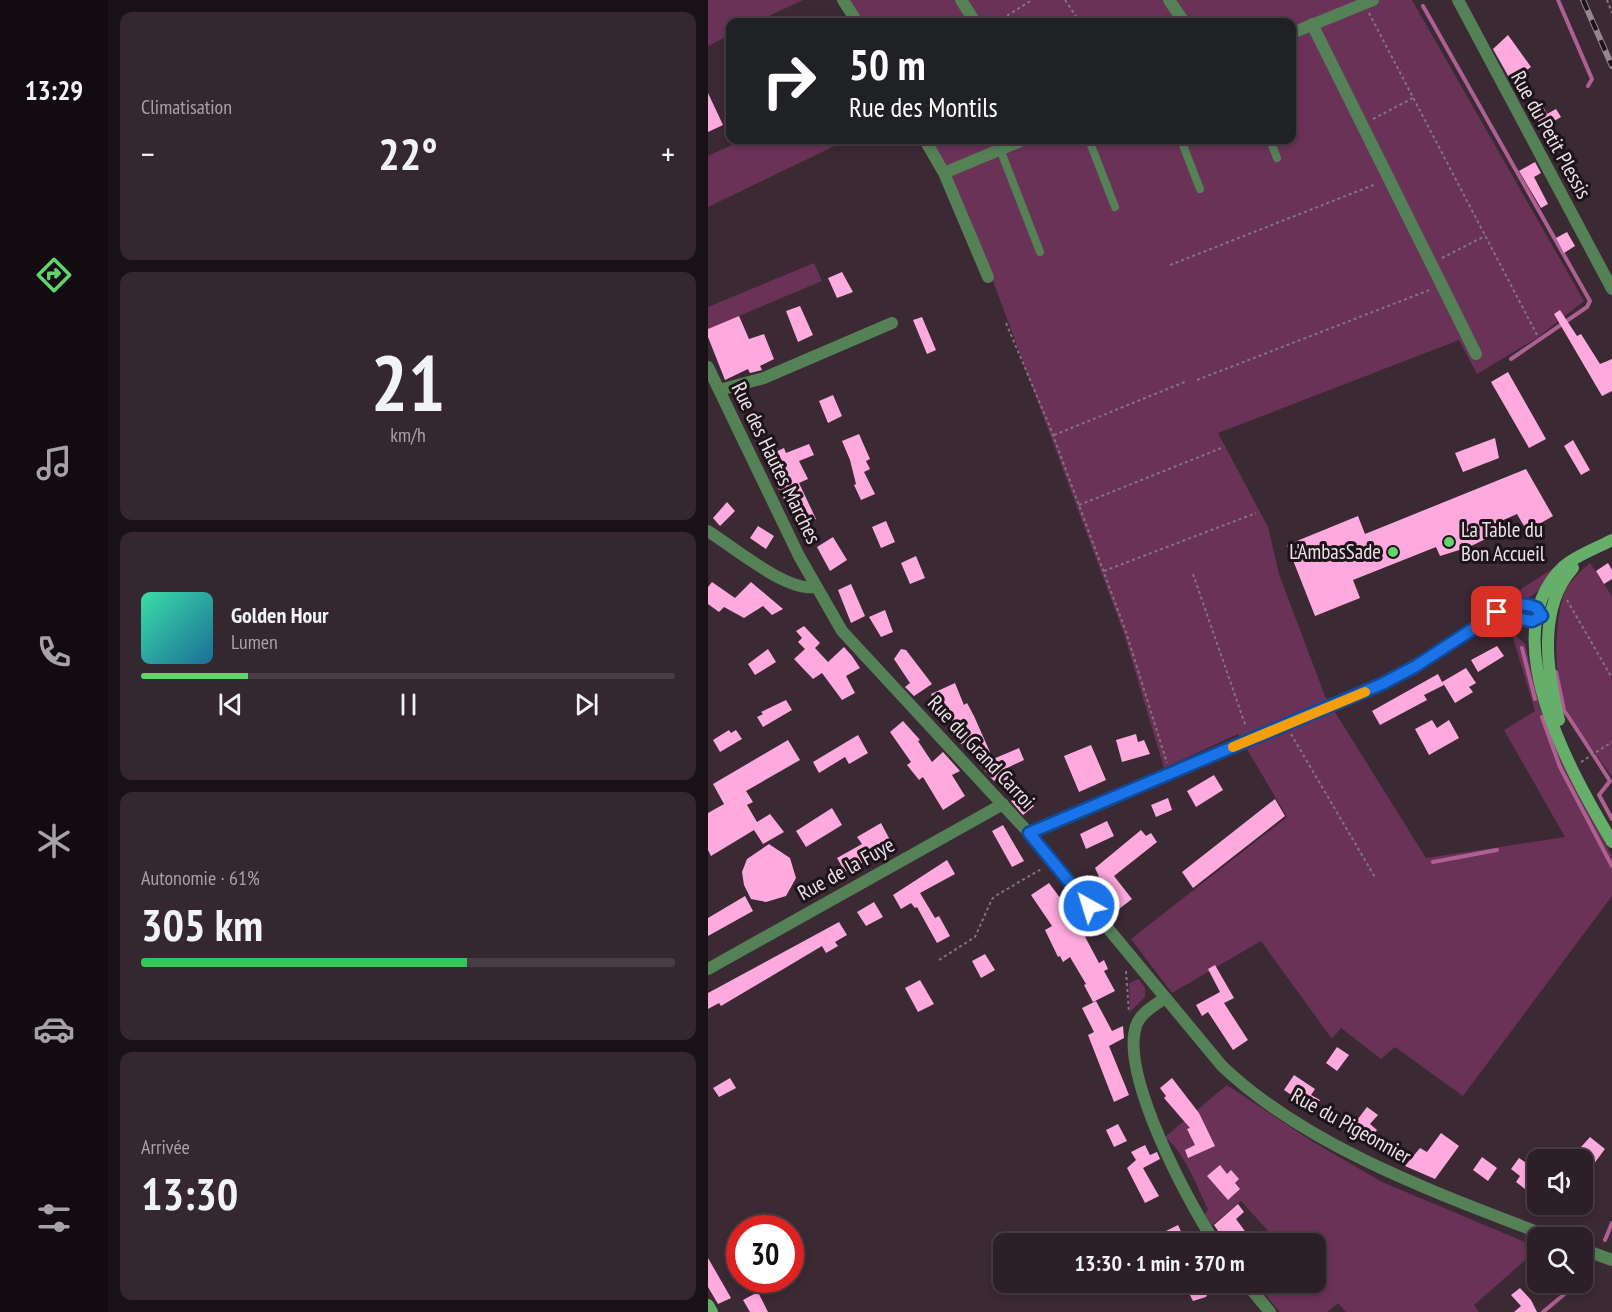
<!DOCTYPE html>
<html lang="fr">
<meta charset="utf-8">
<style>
body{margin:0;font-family:"PT Sans Narrow",sans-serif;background:#34272f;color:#f1f3f6;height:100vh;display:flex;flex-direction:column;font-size:22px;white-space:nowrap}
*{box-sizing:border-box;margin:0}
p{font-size:20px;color:#a6a2a7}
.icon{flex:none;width:33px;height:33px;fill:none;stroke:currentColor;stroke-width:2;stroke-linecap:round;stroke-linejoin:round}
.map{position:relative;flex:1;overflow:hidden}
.sheet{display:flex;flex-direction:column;gap:12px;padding:12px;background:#181115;width:600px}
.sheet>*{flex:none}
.guide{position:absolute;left:18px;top:18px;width:570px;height:126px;border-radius:12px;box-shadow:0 3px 9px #0003,0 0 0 2px #483d44;background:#202124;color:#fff;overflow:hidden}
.controls{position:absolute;left:819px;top:1149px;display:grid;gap:12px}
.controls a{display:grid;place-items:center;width:66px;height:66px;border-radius:12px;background:#2c1f27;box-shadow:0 3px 9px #0003,0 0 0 2px #483d44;font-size:30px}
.speed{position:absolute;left:18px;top:1215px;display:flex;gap:12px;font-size:30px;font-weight:700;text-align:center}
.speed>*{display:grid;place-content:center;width:78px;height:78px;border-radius:50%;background:#2c1f27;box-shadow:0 3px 9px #0003,0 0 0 2px #483d44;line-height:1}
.speed .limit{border:9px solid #d22;background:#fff;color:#111}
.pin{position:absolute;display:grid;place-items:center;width:51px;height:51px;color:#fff;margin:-26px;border-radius:12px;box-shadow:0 3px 9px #0006}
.me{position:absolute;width:66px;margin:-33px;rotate:321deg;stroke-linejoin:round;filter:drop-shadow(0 0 4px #0008)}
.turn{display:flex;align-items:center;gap:21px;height:126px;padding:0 24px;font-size:27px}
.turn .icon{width:78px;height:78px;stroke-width:2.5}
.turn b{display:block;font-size:42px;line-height:51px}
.big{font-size:45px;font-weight:700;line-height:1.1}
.sheet .tile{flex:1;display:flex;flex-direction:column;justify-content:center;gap:9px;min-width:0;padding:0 21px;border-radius:12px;background:#34272f}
.sheet .dial{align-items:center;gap:0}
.dial b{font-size:78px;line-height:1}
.song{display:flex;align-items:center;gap:18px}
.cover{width:72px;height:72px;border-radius:9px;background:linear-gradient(135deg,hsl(160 70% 55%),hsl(200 70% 35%))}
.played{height:6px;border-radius:3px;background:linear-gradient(90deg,#5fd56b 20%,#483d44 20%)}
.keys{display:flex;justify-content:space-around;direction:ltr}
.heat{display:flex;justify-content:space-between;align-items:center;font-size:33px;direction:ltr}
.charge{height:9px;border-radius:4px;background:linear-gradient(90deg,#34c759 61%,#483d44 0)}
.trip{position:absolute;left:285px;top:1233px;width:333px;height:60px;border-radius:12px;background:#2c1f27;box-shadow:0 3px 9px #0003,0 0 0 2px #483d44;font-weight:700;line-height:60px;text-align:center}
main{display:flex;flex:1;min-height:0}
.tab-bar{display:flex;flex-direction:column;width:108px;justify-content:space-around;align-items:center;background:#120c10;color:#a6a2a7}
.tab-bar .icon{width:42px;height:42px}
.tab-bar .current{color:#5fd56b}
.tab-bar b{font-size:27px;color:#f1f3f6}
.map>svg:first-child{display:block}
.green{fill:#6a3257}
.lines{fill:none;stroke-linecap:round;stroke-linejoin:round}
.stream{stroke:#ae6092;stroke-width:4}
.building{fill:#ffaadf}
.path{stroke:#84757e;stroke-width:2;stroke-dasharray:3 3;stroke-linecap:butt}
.lane{stroke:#558157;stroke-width:8}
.street{stroke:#558157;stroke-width:12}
.secondary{stroke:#66af6b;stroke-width:12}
.rail-casing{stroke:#94858e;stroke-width:6}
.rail{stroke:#1d1419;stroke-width:4;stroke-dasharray:11;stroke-linecap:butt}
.route-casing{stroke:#114b97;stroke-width:15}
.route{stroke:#1a73e8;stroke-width:10}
.slow{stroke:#f59e0b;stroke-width:10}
.poi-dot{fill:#5fd56b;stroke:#1d1419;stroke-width:2}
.labels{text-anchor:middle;stroke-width:6;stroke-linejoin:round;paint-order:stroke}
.street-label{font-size:21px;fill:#ede1e8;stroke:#1d1419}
.poi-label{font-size:21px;fill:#ede1e8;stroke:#1d1419;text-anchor:start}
</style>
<main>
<nav class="tab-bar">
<b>13:29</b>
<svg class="icon current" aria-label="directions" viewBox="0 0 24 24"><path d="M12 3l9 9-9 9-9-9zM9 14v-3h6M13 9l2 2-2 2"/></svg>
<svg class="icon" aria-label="music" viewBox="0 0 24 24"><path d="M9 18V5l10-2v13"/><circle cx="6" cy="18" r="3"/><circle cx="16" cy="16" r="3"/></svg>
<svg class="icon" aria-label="phone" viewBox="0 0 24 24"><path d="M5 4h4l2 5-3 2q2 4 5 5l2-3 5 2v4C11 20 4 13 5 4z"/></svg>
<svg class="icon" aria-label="climate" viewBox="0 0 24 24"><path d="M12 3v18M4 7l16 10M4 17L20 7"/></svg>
<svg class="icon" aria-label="car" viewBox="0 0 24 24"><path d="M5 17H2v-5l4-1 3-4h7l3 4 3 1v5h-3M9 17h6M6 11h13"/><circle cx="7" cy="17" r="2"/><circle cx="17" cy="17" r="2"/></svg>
<svg class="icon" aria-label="filters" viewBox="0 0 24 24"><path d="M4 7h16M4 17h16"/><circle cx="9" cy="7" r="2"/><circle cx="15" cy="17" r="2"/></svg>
</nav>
<section class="sheet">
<div class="tile"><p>Climatisation</p>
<div class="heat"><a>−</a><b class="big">22°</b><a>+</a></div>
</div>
<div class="tile dial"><b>21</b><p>km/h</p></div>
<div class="tile">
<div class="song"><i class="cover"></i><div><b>Golden Hour</b><p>Lumen</p></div></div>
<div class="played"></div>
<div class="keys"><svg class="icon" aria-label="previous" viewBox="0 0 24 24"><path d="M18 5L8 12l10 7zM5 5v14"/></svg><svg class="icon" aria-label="pause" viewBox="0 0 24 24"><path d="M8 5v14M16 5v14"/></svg><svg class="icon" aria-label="next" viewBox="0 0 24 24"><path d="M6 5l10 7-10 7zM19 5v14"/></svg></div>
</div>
<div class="tile"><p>Autonomie · 61%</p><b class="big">305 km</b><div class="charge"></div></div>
<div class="tile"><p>Arrivée</p><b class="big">13:30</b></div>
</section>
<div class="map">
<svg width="904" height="1312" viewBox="0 0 904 1312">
<rect width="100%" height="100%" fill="#3b2934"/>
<path class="green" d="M0,0H95L48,22H22V35L0,46Z
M141,0H704L876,301L829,338L769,374L751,340L510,433L560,527L571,574L617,696L718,858L857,837L796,730L827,711L803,631L817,644L832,707L855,764L904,856V896L755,1096L687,1047L673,1059L633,1028L624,1039L553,941L464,993L423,939L579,817L530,734L456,768L416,634L285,281L246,186L220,140H584V22H154Z
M35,140H139L0,207V156Z
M106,263L114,281L0,329V307Z
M882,563L904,596V777C889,755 870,732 858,708C845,682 846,622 856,594C861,581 872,572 882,563Z
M852,564C838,578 833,597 811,600L813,589Z
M431,979L437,988V997L422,1012L421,983Z
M519,1085L602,1140L674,1182L829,1247V1250L766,1305L771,1312H638L630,1303L619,1312H572L547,1283L608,1282V1244L571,1243L533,1201L503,1226L497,1214L500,1209C488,1185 478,1155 457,1137Z"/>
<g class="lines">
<path class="stream" d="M850,0L884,79L880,86
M715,6L882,301L879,307L803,359
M814,648L827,699
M848,672L856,710L884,753
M834,717L852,767L904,866
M886,756L902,781L891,795L904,819
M725,862L789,850
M897,1240L904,1223
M874,1280L885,1272
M835,1312L871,1282"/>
</g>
<path class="building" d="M800,35L823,67L803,81L785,49Z
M0,93L15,125L0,132Z
M833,103L839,114L848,109L853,117L834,128L823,108Z
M827,162L833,173L826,177L840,204L833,208L811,171Z
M859,232L867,246L856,253L848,238Z
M134,272L145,292L129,298L120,278Z
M92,306L105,335L90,342L78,311Z
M852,310L869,336L873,334L892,364L904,359V391L894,396L846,314Z
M31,316L41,339L56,334L66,359L52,366L54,370L42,373L40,369L17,380L0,337V329Z
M214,317L228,350L219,354L205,320Z
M800,372L838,439L821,448L783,382Z
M125,395L134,416L120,423L111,401Z
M151,434L162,459L158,461L162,469L156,472L167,494L153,500L146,485L148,484L142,460L134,441Z
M787,438L791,458L755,472L747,453Z
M865,440L882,470L873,475L856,446Z
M101,444L106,455L91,461L100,479L91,483L108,519L98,524L94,517L87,521L72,491L75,486L71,490L58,464L69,458L67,452L76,448L78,453Z
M818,469L845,516L819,531L809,514L784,525L788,534L761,547L732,556L728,547L645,580L652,598L607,616L579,545L650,516L657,534Z
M19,502L27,511L12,526L5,518Z
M178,521L187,542L173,548L164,527Z
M50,526L66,536L58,549L42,538Z
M125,537L139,560L122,571L109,547Z
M208,556L217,578L202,584L193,563Z
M900,563L904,570V579L896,584L888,571Z
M4,582L27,598L43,582L75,609L64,615L55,606L36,618L16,607L11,612L0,604V587Z
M143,584L157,616L143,623L130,590Z
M177,610L185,632L173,637L161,617Z
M96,626L112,643L107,648L120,662L136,647L144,656L152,668L138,676L147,693L134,700L114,673L105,679L86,659L97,649L90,642L94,638L88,631Z
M789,646L796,656L770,672L763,660Z
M60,649L68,662L47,675L40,664Z
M193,649L198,650L224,684L206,696L197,687L202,683L186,659Z
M758,668L768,683L761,687L765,692L747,703L735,683L736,685L716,695L719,700L672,725L664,711L730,674L734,682Z
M247,683L256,705L259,703L266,716L285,759L311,748L316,760L297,769L326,806L315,815L303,801L309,797L289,778L286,781L269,762L274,757L266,738L253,744L240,712L232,715L223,694Z
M78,700L84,710L55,727L49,717L55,714L53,712Z
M724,720L729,728L741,720L751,738L721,755L707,729Z
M195,721L212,740L210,741L224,762L235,752L252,771L244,775L257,796L235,810L215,777L211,780L199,765L203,762L182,732Z
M21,730L23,733L28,730L34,739L12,752L5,740Z
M428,734L430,742L436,740L442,754L414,762L408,740Z
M150,735L160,753L141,764L137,757L111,773L105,762Z
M80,740L92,760L38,791L45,802L39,805L49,822L62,814L76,832L55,844L46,830L3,856L0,850V813L16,804L5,784Z
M383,745L398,780L371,792L356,756Z
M506,775L515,790L488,807L479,791Z
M460,798L464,810L448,817L443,805Z
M567,799L577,816L485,888L474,872Z
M124,808L134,825L98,847L88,831Z
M399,821L406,836L378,849L372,834Z
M173,823L182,840L172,846L174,849L155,860L156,862L137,872L129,858L154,844L149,837Z
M295,825L316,861L304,867L284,831Z
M433,830L438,836L443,833L449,842L406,876L424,899L411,909L398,892L387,868Z
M61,844L82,858L88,878L78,896L58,902L43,899L36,885L34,872L39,859Z
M239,860L247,874L212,893L227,918L231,916L242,936L229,943L209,907L207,908L203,903L193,909L185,895Z
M341,883L376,930L374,931L391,963L396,960L400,969L396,971L407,991L385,1002L376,985L378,984L362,957L355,962L352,956L350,957L337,930L344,926L323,895Z
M37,896L45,911L0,936V918Z
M166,902L175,917L158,926L149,912Z
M131,922L139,935L127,942L130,946L118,953L114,946L13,1006L11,1003L0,1009V993Z
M277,954L287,970L273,978L264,961Z
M507,965L526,998L516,1003L540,1040L525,1050L500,1012L494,1016L488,1005L512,992L500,969Z
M212,980L226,1004L210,1012L197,988Z
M388,1001L404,1031L415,1026L416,1038L401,1046L421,1095L406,1102L380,1035L386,1032L374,1008Z
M629,1047L641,1055L629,1071L618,1063Z
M586,1075L607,1089L603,1095L612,1100L606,1110L576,1090Z
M22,1078L28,1088L11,1097L5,1088Z
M464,1078L491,1113L507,1146L480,1158L477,1150L487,1145L479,1129L482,1128L456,1098L458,1096L452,1088Z
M659,1107L670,1115L662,1124L669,1130L661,1141L643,1128Z
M410,1124L419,1141L406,1147L398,1130Z
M733,1133L751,1146L727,1179L697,1166L712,1148L719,1152Z
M882,1137L897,1149L882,1169L874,1163V1160L865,1156Z
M437,1145L442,1155L449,1152L452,1159L435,1168L451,1196L437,1203L419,1168L428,1160L423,1152Z
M774,1157L789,1168L780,1181L765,1170Z
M811,1158L830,1171V1190L821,1184L817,1189L808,1182L812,1176L803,1169Z
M512,1165L519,1174L523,1170L531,1179L527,1183L532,1189L520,1200L499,1176Z
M530,1204L536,1212L528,1219L542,1238L533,1244H519L506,1225Z
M470,1225L479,1244H459L454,1233Z
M0,1258L23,1298L10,1304L0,1287Z
M475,1282H494L500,1293L498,1297L485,1301Z
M812,1288L823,1300L829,1312H806L813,1306L803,1295Z
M50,1292L60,1312H42L35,1300Z"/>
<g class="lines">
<path class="path" d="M357,0L372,22
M899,0L904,13
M661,13L829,335
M289,22L324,0
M665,119L705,98
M734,258L777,236
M462,265L668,184
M298,323L342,427L418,632L459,763
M489,380L724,289
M346,435L479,381
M371,505L516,447
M396,571L548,513
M485,574L538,727
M859,600L904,678
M583,734L668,879
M873,762L904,742
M231,960L267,937L284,899L289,895L335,868
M418,971L421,1013"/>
<path class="lane" d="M381,140L407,207
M473,140L492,189
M562,140L569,158
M292,149L332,252"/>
<path class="street" d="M135,0L149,22
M253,0L267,22
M461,0L476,22
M750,0L904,289
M604,24L768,354
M584,33L665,0
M217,140L236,173L280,277
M236,173L315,140
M0,367L91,556L134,631L321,833L514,1066C601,1149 734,1195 845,1238
M11,390L56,378L184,323
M0,531C25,547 79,592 107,587
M784,618C803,614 817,625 836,615
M321,833L674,684L708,666L795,608L816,605L829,608
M0,969L295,804
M457,998C447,1005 432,1013 428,1026C412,1074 480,1203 508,1244
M874,1249L904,1260
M537,1282L562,1312"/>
<path class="secondary" d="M904,540C889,548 869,555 856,566C783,634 864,774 904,842
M851,720C839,672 829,608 865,568
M0,1305L4,1312"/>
<g class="rail-casing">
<path id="rail" d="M875,0L904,66"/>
</g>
<use href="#rail" class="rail"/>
</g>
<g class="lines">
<g class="route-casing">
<path id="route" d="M381,906L321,833L674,684L708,666L777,621L796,616L824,621L834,616L829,608C815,602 801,604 789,612"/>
</g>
<use href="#route" class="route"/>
<path class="slow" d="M525,747L657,692"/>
</g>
<g class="poi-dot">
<circle cx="741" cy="542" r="6"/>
<circle cx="685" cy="552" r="6"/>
</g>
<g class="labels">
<g class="street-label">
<text transform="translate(843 135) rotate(61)" y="7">Rue du Petit Plessis</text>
<text transform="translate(68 463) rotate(64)" y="7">Rue des Hautes Marches</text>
<text transform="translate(273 752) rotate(47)" y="7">Rue du Grand Carroi</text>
<text transform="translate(138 869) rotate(-29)" y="7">Rue de la Fuye</text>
<text transform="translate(643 1126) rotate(29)" y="7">Rue du Pigeonnier</text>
</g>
<g class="poi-label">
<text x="753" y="537">La Table du<tspan x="753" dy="24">Bon Accueil</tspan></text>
<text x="673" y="559" text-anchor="end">L'AmbasSade</text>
</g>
</g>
</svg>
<div class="controls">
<a><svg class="icon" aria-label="sound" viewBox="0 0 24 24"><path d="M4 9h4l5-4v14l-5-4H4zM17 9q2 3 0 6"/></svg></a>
<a><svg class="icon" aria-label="search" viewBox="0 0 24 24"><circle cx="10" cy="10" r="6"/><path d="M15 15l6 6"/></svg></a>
</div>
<div class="speed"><div class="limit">30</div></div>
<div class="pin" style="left:789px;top:612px;background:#d93025"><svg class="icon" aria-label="arrive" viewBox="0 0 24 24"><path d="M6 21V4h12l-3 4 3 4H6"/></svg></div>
<svg class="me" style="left:381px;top:906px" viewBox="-20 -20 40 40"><circle r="17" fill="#1a73e8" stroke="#fff" stroke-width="3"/><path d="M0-11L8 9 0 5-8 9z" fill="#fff"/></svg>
<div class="trip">13:30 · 1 min · 370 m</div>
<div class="guide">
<div class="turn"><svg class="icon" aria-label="right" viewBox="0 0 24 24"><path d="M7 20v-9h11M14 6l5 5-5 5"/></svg><div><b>50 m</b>Rue des Montils</div></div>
</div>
</div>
</main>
